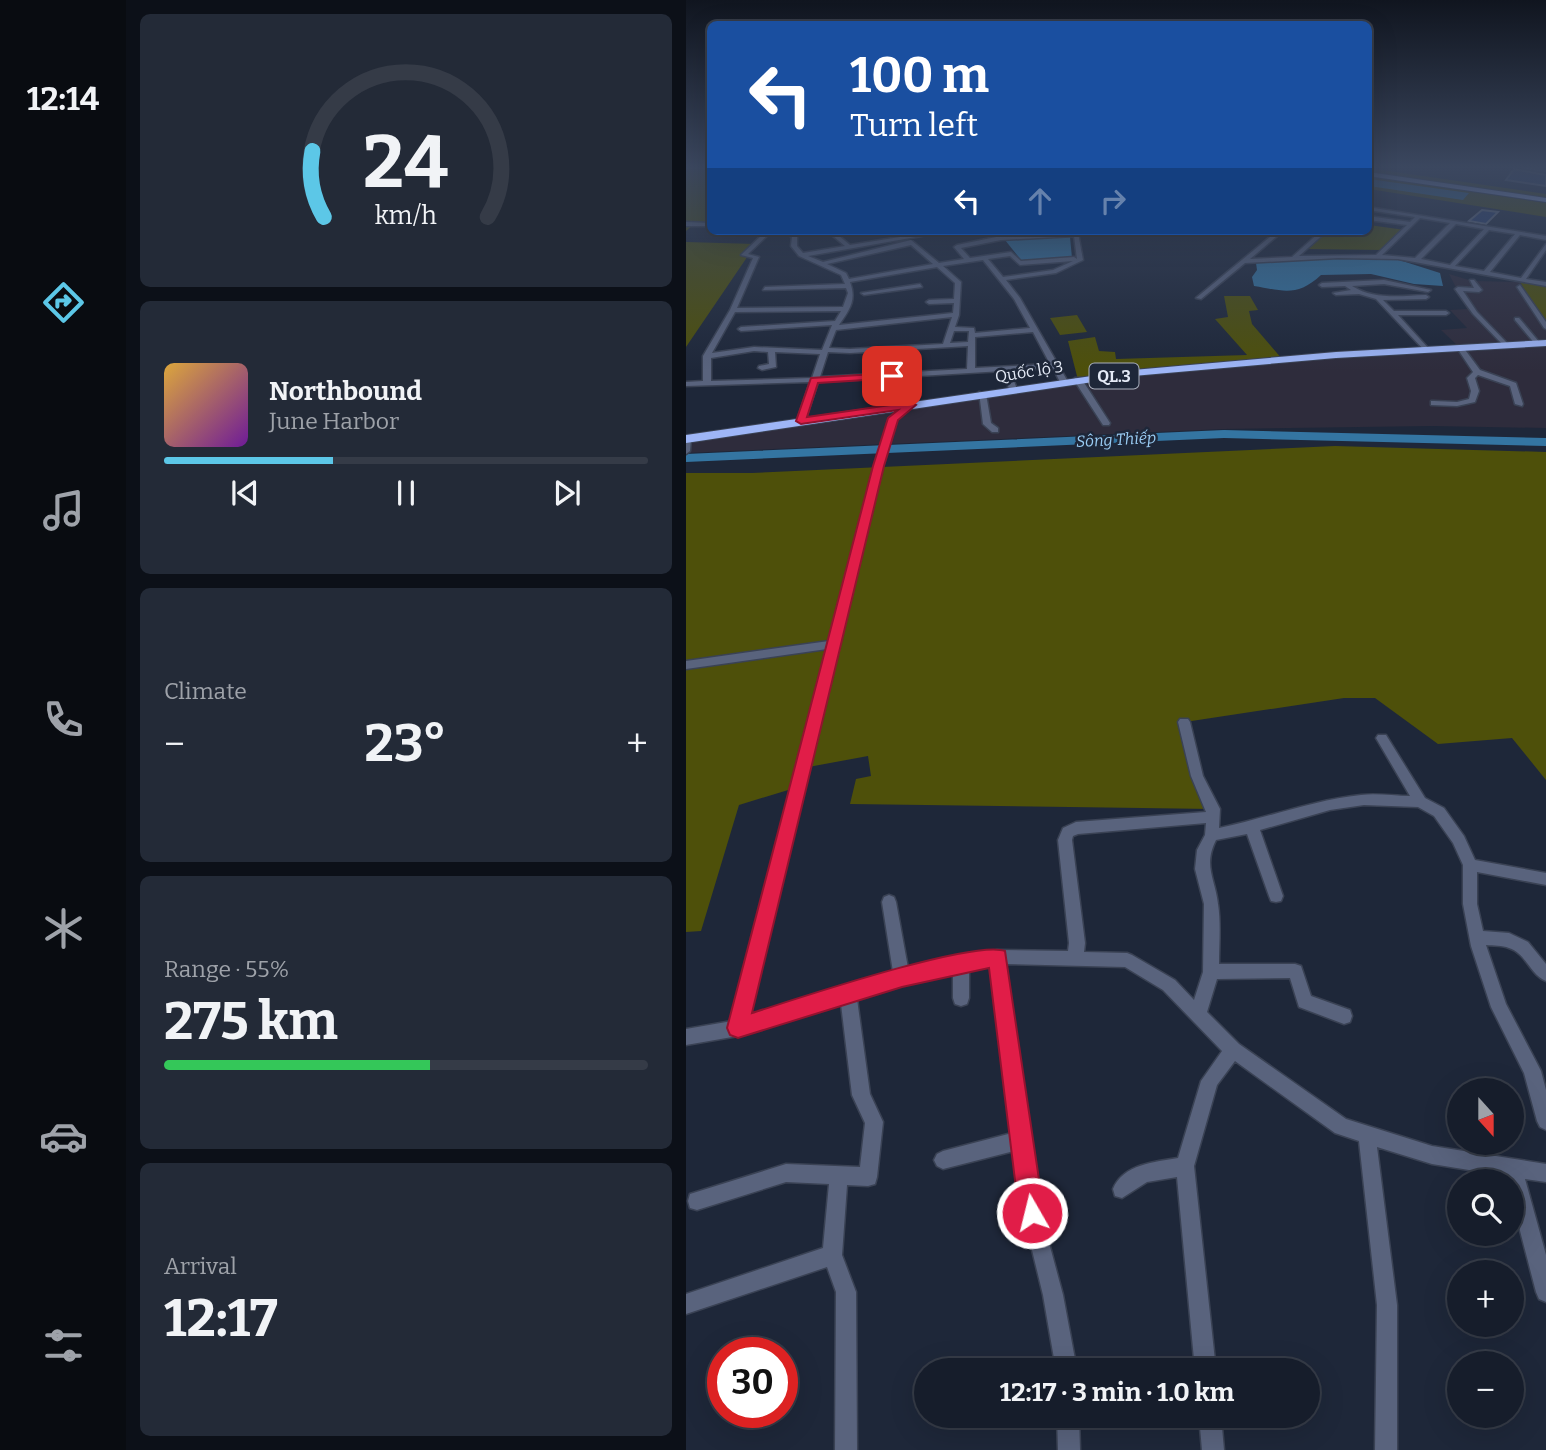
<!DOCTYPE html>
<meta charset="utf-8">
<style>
body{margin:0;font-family:Bitter,serif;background:#232a37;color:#f1f3f6;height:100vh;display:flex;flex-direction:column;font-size:26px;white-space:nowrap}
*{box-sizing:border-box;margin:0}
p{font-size:23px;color:#9ea2a9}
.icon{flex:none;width:38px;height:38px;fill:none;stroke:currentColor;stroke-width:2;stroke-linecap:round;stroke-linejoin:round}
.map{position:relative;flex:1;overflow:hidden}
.details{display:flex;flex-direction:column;gap:14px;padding:14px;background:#0c1018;width:560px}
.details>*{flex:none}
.guide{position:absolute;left:21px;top:21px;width:665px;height:214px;border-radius:10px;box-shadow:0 7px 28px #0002,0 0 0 2px #353b47;background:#1a4fa0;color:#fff;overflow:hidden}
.needle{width:46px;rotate:159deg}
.buttons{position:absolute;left:761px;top:1078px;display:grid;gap:14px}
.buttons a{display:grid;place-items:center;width:77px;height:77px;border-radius:50%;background:#161d2b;box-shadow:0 7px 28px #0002,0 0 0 2px #353b47;font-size:35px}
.speed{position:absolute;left:21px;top:1337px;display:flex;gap:14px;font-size:35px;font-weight:700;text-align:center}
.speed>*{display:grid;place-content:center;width:91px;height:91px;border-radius:50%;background:#161d2b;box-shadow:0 7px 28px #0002,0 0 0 2px #353b47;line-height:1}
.speed .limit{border:10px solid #d22;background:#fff;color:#111}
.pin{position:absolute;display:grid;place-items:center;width:60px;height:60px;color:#fff;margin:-30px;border-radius:14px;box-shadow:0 4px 10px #0006}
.me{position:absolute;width:77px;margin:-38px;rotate:352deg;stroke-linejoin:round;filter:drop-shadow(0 0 5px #0008)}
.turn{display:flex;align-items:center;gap:24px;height:147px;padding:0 28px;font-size:32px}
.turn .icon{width:91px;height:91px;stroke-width:2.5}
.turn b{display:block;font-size:49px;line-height:60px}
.lanes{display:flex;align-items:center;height:66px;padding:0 28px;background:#0003;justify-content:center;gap:35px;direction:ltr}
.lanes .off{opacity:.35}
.big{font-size:52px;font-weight:700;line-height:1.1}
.details .card{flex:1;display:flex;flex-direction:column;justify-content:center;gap:10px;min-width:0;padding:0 24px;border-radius:10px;background:#232a37}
.details .dial{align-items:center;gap:0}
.dial svg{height:182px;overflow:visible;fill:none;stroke:#353b47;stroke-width:7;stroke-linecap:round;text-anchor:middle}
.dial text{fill:#f1f3f6;stroke:none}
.song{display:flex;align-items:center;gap:21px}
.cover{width:84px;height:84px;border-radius:10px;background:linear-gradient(135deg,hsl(40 70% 55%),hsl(280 70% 35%))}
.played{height:7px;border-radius:4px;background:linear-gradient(90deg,#5cc7e7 35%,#353b47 35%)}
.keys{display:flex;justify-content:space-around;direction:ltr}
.heat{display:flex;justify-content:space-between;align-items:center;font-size:38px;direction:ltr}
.charge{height:10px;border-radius:5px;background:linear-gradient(90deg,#34c759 55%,#353b47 0)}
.trip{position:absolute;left:228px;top:1358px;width:406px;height:70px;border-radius:35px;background:#161d2b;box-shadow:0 7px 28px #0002,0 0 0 2px #353b47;font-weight:700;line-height:70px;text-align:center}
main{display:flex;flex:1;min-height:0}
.dock{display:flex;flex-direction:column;width:126px;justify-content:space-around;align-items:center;background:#090c11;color:#9ea2a9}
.dock .icon{width:49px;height:49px}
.dock .selected{color:#5cc7e7}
.dock b{font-size:32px;color:#f1f3f6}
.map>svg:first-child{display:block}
.industrial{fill:#2e2c3c}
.green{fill:#4e500a}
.water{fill:#3475a2}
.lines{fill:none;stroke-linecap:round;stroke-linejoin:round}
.river{fill:#3475a2;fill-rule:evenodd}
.building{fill:#253d73;stroke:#657085;stroke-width:2}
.minor-casing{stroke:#3a4254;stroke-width:3}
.highway-casing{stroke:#3a4254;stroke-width:2}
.minor{fill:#59637d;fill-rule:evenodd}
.highway{fill:#9eb6f7;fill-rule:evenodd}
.route{fill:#e11d48;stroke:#92132f;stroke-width:2}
.labels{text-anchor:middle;stroke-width:5;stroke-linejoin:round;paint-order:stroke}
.far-street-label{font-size:16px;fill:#e5ebf7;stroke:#1e2739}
.shield{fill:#1e2739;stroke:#a9b0be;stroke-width:2}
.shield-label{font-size:16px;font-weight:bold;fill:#e5ebf7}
.far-water-label{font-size:16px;font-style:italic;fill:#99cbf2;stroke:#1e2739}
</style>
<main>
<nav class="dock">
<b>12:14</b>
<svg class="icon selected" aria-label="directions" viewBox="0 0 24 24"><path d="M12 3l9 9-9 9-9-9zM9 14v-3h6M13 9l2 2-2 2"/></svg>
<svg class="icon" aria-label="music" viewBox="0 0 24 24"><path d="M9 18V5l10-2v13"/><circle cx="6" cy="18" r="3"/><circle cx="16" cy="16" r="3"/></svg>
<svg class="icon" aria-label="phone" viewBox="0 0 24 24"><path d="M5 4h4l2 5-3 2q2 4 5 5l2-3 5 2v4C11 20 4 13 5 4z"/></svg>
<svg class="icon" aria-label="climate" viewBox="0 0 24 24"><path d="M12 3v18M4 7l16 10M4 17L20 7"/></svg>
<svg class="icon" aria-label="car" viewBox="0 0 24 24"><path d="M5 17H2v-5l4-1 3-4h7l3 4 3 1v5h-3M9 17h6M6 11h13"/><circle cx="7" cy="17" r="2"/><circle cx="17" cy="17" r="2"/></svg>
<svg class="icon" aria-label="filters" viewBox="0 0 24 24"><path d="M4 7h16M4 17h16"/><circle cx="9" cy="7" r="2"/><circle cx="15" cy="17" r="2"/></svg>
</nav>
<section class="details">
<div class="card dial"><svg viewBox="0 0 100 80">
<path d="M14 69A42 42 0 1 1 86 69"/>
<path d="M14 69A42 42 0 0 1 9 40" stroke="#5cc7e7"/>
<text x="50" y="56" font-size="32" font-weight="700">24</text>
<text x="50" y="72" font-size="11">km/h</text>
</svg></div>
<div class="card">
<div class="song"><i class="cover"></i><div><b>Northbound</b><p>June Harbor</p></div></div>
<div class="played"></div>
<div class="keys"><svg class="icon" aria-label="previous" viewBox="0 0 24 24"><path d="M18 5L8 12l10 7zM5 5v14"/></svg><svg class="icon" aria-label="pause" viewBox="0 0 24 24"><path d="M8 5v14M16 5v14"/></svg><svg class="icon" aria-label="next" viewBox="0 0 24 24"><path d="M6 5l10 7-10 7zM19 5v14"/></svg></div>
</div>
<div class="card"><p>Climate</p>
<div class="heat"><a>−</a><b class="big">23°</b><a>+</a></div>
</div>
<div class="card"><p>Range · 55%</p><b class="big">275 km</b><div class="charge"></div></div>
<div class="card"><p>Arrival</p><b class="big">12:17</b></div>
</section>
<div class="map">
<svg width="860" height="1450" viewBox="0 0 860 1450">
<rect width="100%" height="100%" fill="#1e2739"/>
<path class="industrial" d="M763,274L786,281L834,282L860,326V428L746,426L538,429L0,453L1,439L378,382L773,347L755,330L781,328L764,310L781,309Z"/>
<path class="green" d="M0,168H24V226L7,225L0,231Z
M683,168L860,194V198L683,172Z
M682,176L860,203V217L683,189Z
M683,225L719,230L697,250L618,249L638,231H682Z
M0,242L70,244L0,347Z
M834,282L860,286V326Z
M538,296H564L572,310L563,311L566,324L597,360L392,380L382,341L409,337L413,351L429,352L430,359L561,355L529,319L542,317Z
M391,315L401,332L374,335L364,318Z
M649,446L860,452V780L826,738L752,744L689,698H658L499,722L527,809L164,804L170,779L185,776L182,756L117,768L112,787L53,805L15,931L0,932V473H66Z"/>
<path class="water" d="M683,179L783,193L777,200L683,186Z
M384,237L386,258L335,260L319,240Z
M651,258L710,259L754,273L757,286L728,284L685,274L635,275C611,297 598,291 568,286L566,277L571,270L570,263Z"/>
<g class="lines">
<path class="river" d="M538,430L860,438V446L538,438L0,462V454Z"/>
</g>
<path class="building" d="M828,169L860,175V186L820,180Z
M796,210L812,212L800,224L783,221Z"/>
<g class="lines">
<g class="minor-casing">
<path id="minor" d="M837,168L860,170V172L839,169Z
M682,207L860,236V240L834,235L804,272L835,278L860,244V250L840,279L860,282V286L712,259L652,258L559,263L515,299L510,298L591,231H597L564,259L606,257L635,231H641L613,256L690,255L721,225L682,220V216L724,222L729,217L682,210ZM734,218L764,223L729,258L696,255ZM770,224L798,229L764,265L735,259ZM803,230L829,234L798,271L769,266Z
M0,222L24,223V226H0Z
M80,231H86L62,254L73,257L51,308L157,307L162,293L160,288L77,290L79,287L159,284L155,275L113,256L105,246L106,237L94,231H102L111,235V246L117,253L159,246L141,231H147L164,245L251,231H264L122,256L137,262L225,240L253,263L278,259L268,247L271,245L315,236L392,233L397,260L370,273L320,280L334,298L382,382L375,384L367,368L324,371L331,389L327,391L323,389L317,371L132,382L119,421L115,423L111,421L124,382L0,386V382L17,381V356L44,310L67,258L55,255ZM388,236L391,259L388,257L335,261L325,252L284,258L275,248L315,240ZM225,245L247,264L163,279L160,273L141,264ZM324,256L334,265L387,261L367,270L317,277L302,259ZM297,260L328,299L344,328L289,333L288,328L269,327L273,315L275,282L257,266ZM251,267L269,283L268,299L243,300L240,302L243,304L268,303L267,313L153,325C163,310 171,301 164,282ZM155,311L149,321L55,327L52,329L55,331L146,325L136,350L68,347L26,353L49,312ZM266,317L257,344L164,349L143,348L150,330ZM268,331H283L282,342L264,343ZM347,332L364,364L289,368V337ZM282,346L281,369L134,377L142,352L164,353ZM68,351L82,352L83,364L73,366L72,368L76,370L90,367L89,352L134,354L126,378L25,381V358Z
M698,280L745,290L742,292L698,284L666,286C688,300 715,296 740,295L743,297L740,299L697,300L708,311H760L763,313L760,315H712L743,349V351H739L690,299L673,294L650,295L647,293L665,290L659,286L636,287L633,285L636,283Z
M784,280H788L796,290L793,292L777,291L791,312L822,344V346H818L787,314L769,289L772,287L788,288Z
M234,284L236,287L178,295L175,293Z
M834,285L860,322V329L858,328L831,287Z
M829,318H833L854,343V345H850L829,320Z
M775,346L777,347L794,370L830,383L837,404L836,406L829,404L824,386L792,375L789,378L793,391L789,402L771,406L745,405V401H748L771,402L783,399L785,391L781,378L787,372L771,348Z
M389,378H395L424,423L423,425H417L388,380Z
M293,392L300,394L305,423L312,428V432H306L297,424Z
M222,403L229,405L211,419L197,465L63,1016L207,972L196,902L198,897L203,895L208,897L210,902L222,968L311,950L382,951L383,943L372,840L377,828L390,822L520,812L505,776L492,722L494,719H502L504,722L517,776L534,809L533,828C581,818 627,800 675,795C691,793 708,796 724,796L690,738L692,735H700L739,798L758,808L778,836L789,860L860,873V885L791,872V904L797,931L823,933L842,942L860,964V981C844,975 840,953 823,948C816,945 808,946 800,945L820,1004L855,1071L860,1090V1130L854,1127L851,1121L838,1073L805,1007L785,946L777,904V865L767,843L748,816L732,807L678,805L644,810L574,830L597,896L595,901L590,902L585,901L583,896L561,834L530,840C517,866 529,878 532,904C535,923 533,945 533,964H609L615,966L625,996L664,1010L666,1016L664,1022L658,1024L613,1007L604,978L531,979L521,1012L553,1044L660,1119L746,1146L860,1164V1182L839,1179L860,1255V1302L853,1299L850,1292L826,1200V1181H821L820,1176L746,1164L691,1147L711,1305V1450H689L691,1305L673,1141L649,1133L549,1061L531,1085L508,1166L530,1370H509L491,1177L461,1182L436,1198L429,1196L427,1189C437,1164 469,1162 492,1158L515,1081L536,1051L477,990L439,967L320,964L355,1213L377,1295L391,1370H370L357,1295L337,1213L328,1151L257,1169L251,1166L248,1160L251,1154L257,1151L326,1133L304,965L283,969V998L281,1004L275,1006L269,1004L267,998V972L216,985L171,999L184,1094L197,1122L191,1177L189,1184L182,1186L161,1185L156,1255L170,1292L171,1450H149L150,1292L141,1267L0,1314V1294L137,1248L143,1184L100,1182L11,1210L4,1208L2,1201L4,1194L100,1164L174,1167L179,1123L166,1095L155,1004L52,1036L0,1045V1029L46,1021L141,649L0,669V661L143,641L189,465L203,418ZM520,823L519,835L511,850L509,869L518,904L517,972L508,1000L489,980L446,955L441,953L398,952L399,943L386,840L387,836L392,834Z
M0,437L5,439L4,451L0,454Z
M371,1416H393L394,1450H372Z
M513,1416H535L538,1450H516Z"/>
</g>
<g class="highway-casing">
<path id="highway" d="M682,172L860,198V202L682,176Z
M860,340V346L650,358L447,376L0,443V435L447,370L650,352Z"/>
</g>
<use href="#minor" class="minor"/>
<use href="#highway" class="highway"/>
</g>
<linearGradient id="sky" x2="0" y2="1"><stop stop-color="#10151f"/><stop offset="0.45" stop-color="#3b475f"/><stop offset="1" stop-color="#3b475f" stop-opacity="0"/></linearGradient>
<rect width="860" height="371" fill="url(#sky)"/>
<path class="route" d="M206,373L210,374V378L132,383L121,417L225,402L230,405L212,420L198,466L66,1013C107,1000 288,939 319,951L358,1213L354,1221L346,1225L337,1221L333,1213L303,968L216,987L52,1038L44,1035L41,1028L187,466L202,418L212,410L115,424L110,421L125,378Z"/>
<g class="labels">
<g class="far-street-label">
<text transform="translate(343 371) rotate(-9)" y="6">Quốc lộ 3</text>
</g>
<rect class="shield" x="403.5" y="363.5" width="49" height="25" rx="5"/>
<g class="shield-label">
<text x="428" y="382">QL.3</text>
</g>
<g class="far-water-label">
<text transform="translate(430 439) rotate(-3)" y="6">Sông Thiếp</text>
</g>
</g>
</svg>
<div class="buttons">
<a><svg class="needle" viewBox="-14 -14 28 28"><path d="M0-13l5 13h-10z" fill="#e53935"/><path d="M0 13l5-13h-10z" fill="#9ea2a9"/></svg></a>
<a><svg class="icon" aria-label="search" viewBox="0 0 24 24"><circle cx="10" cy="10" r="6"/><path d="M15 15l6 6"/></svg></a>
<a>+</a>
<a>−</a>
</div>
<div class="speed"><div class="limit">30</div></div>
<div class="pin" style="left:206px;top:376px;background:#d93025"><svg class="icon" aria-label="arrive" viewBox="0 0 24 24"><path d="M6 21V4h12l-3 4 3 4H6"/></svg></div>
<svg class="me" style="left:346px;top:1213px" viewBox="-20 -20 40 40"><circle r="17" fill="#e11d48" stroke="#fff" stroke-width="3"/><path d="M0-11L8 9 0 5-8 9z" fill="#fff"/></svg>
<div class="trip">12:17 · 3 min · 1.0 km</div>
<div class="guide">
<div class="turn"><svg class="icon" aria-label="left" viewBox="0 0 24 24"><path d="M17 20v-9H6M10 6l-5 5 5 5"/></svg><div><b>100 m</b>Turn left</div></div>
<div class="lanes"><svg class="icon" aria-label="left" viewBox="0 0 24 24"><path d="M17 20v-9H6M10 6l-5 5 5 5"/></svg><svg class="icon off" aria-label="ahead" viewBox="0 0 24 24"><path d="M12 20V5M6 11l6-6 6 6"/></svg><svg class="icon off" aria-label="right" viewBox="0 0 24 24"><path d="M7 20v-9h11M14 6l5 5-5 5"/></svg></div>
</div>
</div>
</main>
